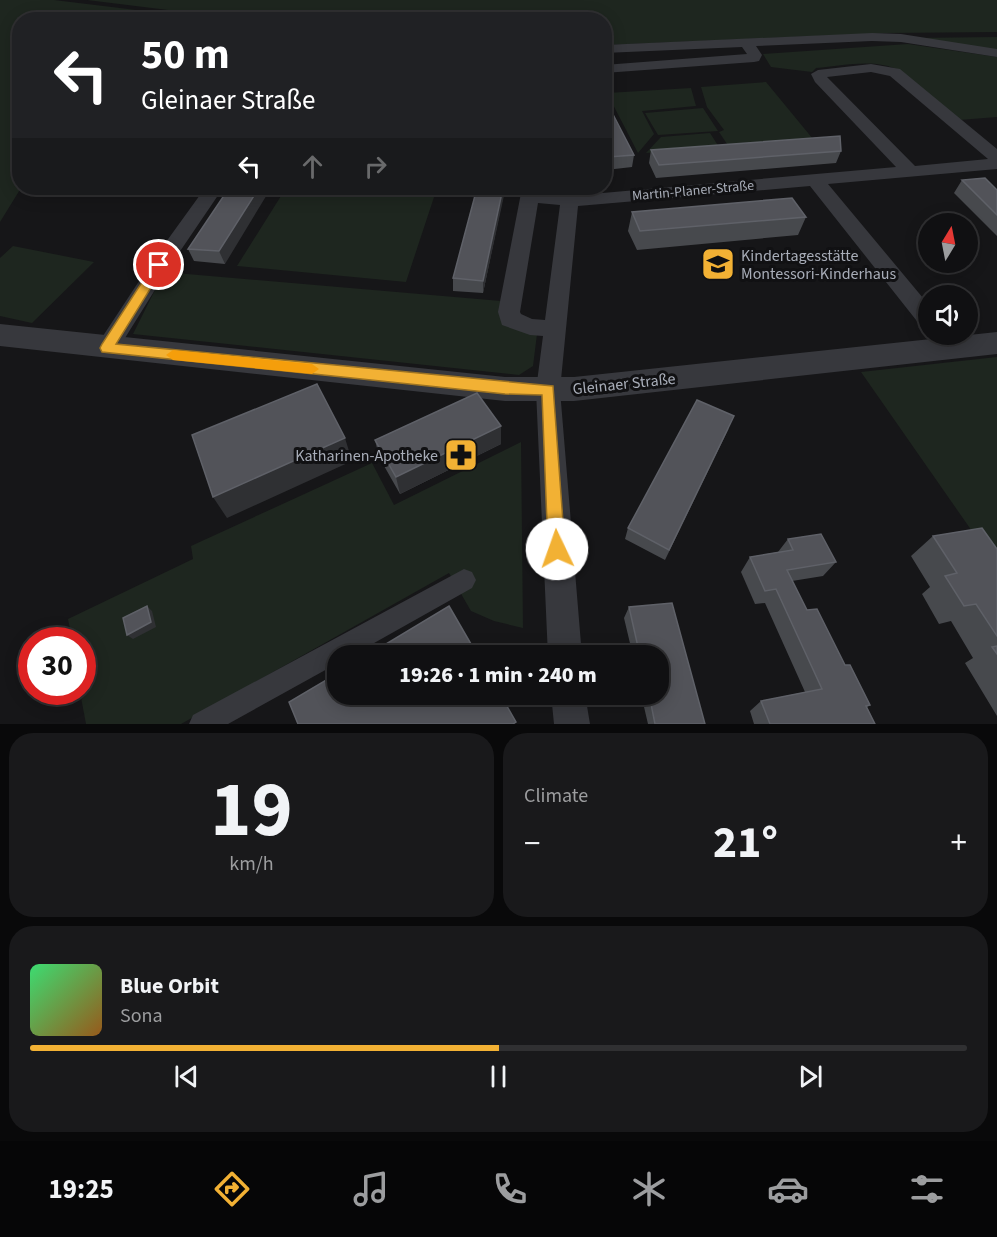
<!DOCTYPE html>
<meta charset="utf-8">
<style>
body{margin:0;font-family:"Source Sans 3",sans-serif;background:#19191b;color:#f1f3f6;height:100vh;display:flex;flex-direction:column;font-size:22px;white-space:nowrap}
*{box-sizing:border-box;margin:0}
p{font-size:20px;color:#9c9d9f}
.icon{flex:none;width:33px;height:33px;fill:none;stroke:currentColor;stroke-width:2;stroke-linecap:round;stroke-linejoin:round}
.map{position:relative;height:724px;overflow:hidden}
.drawer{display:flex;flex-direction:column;gap:9px;padding:9px;background:#09090a;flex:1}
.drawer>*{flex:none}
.hud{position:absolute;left:12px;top:12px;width:600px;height:183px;border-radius:24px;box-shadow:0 3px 15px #0003,0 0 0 2px #303032;background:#202124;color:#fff;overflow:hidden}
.needle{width:39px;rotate:10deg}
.tools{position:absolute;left:918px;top:213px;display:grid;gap:12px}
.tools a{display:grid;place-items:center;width:60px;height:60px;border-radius:50%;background:#101012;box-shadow:0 3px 15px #0003,0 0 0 2px #303032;font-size:30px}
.speed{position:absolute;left:18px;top:627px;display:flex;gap:12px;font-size:30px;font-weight:700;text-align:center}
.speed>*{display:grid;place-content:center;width:78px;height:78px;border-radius:50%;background:#101012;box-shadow:0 3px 15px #0003,0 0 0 2px #303032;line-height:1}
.speed .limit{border:9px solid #d22;background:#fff;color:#111}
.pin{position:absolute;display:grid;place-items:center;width:51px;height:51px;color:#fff;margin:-26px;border:3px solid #fff;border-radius:50%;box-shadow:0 2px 6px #0007}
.me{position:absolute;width:66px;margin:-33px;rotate:357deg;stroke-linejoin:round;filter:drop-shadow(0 0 4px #0008)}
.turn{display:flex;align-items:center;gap:21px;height:126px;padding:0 30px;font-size:27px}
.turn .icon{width:78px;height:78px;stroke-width:2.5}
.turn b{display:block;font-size:42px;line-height:51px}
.lanes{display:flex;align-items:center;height:57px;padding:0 30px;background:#0003;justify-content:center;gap:30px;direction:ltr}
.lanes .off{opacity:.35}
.big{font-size:45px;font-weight:800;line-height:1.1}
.drawer .tile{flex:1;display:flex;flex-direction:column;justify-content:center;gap:9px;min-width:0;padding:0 21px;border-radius:24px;background:#19191b}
.drawer .dial{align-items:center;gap:0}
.dial b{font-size:78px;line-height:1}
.song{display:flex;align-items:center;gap:18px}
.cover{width:72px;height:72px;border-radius:9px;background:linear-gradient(135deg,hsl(140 70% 55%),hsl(30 70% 35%))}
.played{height:6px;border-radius:3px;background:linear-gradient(90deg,#f2b134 50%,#303032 50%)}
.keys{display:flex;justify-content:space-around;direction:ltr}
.heat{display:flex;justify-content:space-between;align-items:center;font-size:33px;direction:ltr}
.drawer .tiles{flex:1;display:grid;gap:9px;grid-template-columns:1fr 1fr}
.tile:last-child{grid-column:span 2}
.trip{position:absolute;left:327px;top:645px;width:342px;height:60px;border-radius:24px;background:#101012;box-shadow:0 3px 15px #0003,0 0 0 2px #303032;font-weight:800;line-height:60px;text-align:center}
.menu{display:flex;height:96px;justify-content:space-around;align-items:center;background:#060607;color:#9c9d9f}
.menu .icon{width:42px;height:42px}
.menu .active{color:#f2b134}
.menu b{font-size:27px;color:#f1f3f6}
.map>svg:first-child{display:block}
.green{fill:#1e261f}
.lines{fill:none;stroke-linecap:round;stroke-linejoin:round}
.pedestrian{fill:#37383d;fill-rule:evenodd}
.minor{fill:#37383d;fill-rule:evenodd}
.tertiary{fill:#37383d;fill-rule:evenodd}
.wall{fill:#47494d}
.shaded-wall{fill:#2f3033}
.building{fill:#525359;stroke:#5f6168;stroke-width:1.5}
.route{fill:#f2b134;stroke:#9d7322;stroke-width:1.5}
.slow{fill:#f59e0b}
.labels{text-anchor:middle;stroke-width:6;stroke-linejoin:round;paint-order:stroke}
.far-street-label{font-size:14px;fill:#a8adb8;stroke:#111113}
.poi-label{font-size:16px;fill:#a8adb8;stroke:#111113;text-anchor:start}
.street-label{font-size:16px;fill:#a8adb8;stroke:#111113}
</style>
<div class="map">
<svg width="997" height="724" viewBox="0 0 997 724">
<rect width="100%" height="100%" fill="#161618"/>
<path class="green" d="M0,0H54L210,19L20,20L21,188L0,222Z
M87,0H997V32L888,33L605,45L604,20H249Z
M997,37V51L912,38Z
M908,44L997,57V117L959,120L899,70C873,58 843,66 816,68L812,72L771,67L763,54Z
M766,82L813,139L729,147L719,132L724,130L707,107L701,87Z
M691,88L696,106L642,111L654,134L638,153L607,93Z
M703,108L718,131L658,135L645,113Z
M710,133L719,147L646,153L661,137Z
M286,188H437L406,282L237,266Z
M13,246L94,262L32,323L0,316V258Z
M164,272L501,301L537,334L533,366L519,375L133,334Z
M997,357V567L861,372Z
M521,442L523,628L494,621L471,611L449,573L181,724H86L80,692H82V640H72L68,619L193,559L191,546L372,463L394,505Z"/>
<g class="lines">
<path class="pedestrian" d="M464,569L472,572L476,580L472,588L351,656H338V663L228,724H189L193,715Z"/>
<path class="minor" d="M872,33L901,34L997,49V57L901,42L872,41L756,46L762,55L759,61L754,62L604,73V65L747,54L742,47L604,53V45Z
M871,64L900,69L997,149V169L828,184L928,304V327L920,325L810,186L578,206L560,390L582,656H548L536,390L543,336L530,335L502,325L498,312L522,188H540V192L561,194L562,188H580V195L896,167L815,82L811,74L818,70ZM871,72L890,76L988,159L915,166L827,77ZM538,203L560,205L545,320L532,319L521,314L520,312Z
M205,188H223L168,269L115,354L107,357L99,354L95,348L99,342L153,260Z
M551,694H585L590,724H554Z"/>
<path class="tertiary" d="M0,324L505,377H574L997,332V354L574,401H505L0,346Z"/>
</g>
<path class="wall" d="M604,97L634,155L632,167L606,170L604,166Z
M651,150L841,151L836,163L656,178L649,163Z
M962,180L997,190V236L954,193Z
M229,188L225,264L194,261L188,249Z
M477,188H505L483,293L453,291V278Z
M632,212L806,217L798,235L637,250L628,231Z
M501,426V444L400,494L379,457L375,440Z
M729,428L665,560L625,539L628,528Z
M933,536L997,549V716L965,663L973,658L951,621L939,624L922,594L930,587L911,556Z
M788,539L836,562L823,576L792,581L807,610L845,665L870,705L867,707L875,724H754L750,711L761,701L805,692L765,603L755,604L741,572L750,557L778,552Z
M629,607L705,724H648L641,694H658V656H633L624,618Z"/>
<path class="shaded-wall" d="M259,188H271L225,264L219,251Z
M503,188H505V191L483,293V281Z
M501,426V444L400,494L396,477Z
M345,438L352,461L227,518L213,497Z
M147,606L152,611L156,627L133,639L127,635Z"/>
<path class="building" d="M604,97L634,155L608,157L604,150Z
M840,136L841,151L659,165L651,150Z
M985,178L997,190V215L962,180Z
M229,188H259L219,251L188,249Z
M477,188H503L483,281L453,278Z
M792,198L806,217L640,231L632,212Z
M317,384L345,438L213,497L192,435Z
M477,393L501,426L396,477L375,440Z
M697,400L734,416L669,550L628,528Z
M982,528L997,549V636L976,604L964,606L945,576L957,573L933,536Z
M821,534L836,562L787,570L807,610L817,609L845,665H850L870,705L866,706L875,724H770L761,701L822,689L776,589L765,591L750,557L793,550L788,539Z
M672,603L705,724H655L649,694H658V656H640L629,607Z
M147,606L151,622L127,635L123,618Z
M449,606L478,656H366Z
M997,646V654L992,647Z
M338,673V694H500L516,722L513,724H298L289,702Z"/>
<path class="route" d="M159,261L165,265L116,344L553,386L565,549L563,555L557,557L551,555L548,549L542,395L505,394L102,352L100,348L102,344L155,262Z"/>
<path class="slow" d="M173,350L312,364L319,369L312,374L173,360L166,355Z"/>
<defs>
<g id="school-square" transform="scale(1.725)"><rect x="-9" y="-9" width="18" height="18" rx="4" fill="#f2b134" stroke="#111113"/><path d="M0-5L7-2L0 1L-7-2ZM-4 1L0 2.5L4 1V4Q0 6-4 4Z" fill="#111"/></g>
<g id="pharmacy-square" transform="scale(1.725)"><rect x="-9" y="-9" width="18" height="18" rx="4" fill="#f2b134" stroke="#111113"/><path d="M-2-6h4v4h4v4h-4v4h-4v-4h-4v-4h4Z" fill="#111"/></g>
</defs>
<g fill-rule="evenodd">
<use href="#school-square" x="718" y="264"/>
<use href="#pharmacy-square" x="461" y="455"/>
</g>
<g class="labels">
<g class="far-street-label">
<text transform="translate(693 190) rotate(-5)" y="5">Martin-Planer-Straße</text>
</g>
<g class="poi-label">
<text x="741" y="261">Kindertagesstätte<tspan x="741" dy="18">Montessori-Kinderhaus</tspan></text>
<text x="438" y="461" text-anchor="end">Katharinen-Apotheke</text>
</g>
<g class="street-label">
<text transform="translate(624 383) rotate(-6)" y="6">Gleinaer Straße</text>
</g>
</g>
</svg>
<div class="tools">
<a><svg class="needle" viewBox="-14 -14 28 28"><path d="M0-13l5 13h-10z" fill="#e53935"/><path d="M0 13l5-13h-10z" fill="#9c9d9f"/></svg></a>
<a><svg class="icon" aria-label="sound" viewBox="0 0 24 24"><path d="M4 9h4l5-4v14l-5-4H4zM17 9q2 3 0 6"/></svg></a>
</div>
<div class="speed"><div class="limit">30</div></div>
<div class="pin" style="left:159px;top:265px;background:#d93025"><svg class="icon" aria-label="arrive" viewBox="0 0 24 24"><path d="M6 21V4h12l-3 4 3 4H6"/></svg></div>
<svg class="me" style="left:557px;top:549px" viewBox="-20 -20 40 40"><circle r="19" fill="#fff"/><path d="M0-13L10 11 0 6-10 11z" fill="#f2b134"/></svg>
<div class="trip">19:26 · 1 min · 240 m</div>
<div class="hud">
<div class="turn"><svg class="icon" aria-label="left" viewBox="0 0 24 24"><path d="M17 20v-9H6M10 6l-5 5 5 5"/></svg><div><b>50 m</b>Gleinaer Straße</div></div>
<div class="lanes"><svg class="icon" aria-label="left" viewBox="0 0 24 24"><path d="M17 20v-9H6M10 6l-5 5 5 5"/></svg><svg class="icon off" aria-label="ahead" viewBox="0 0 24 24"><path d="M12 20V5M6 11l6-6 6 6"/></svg><svg class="icon off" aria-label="right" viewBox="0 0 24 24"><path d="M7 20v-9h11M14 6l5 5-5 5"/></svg></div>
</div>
</div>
<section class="drawer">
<div class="tiles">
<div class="tile dial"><b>19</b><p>km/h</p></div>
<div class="tile"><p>Climate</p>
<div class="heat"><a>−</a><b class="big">21°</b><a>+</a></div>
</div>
<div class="tile">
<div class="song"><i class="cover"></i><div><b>Blue Orbit</b><p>Sona</p></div></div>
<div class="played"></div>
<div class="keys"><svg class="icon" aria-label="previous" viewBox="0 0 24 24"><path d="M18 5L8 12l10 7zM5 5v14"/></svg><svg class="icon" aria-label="pause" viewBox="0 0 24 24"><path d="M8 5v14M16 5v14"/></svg><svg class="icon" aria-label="next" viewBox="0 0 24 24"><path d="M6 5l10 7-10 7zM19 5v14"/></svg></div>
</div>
</div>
</section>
<nav class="menu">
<b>19:25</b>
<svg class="icon active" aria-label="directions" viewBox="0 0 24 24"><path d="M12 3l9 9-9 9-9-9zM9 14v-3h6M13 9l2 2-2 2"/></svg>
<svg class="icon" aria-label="music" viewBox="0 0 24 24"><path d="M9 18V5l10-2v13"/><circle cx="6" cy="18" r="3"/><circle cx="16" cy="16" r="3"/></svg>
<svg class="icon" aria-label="phone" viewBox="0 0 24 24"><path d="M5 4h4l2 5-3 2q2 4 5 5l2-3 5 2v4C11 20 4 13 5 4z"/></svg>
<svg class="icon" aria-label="climate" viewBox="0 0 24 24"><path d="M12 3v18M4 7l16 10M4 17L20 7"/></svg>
<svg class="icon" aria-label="car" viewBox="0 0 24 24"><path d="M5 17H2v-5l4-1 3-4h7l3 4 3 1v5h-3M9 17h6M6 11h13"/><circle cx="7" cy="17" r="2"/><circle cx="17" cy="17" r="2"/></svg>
<svg class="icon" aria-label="filters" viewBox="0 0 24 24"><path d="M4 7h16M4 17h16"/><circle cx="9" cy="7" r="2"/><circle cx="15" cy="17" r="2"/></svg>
</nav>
